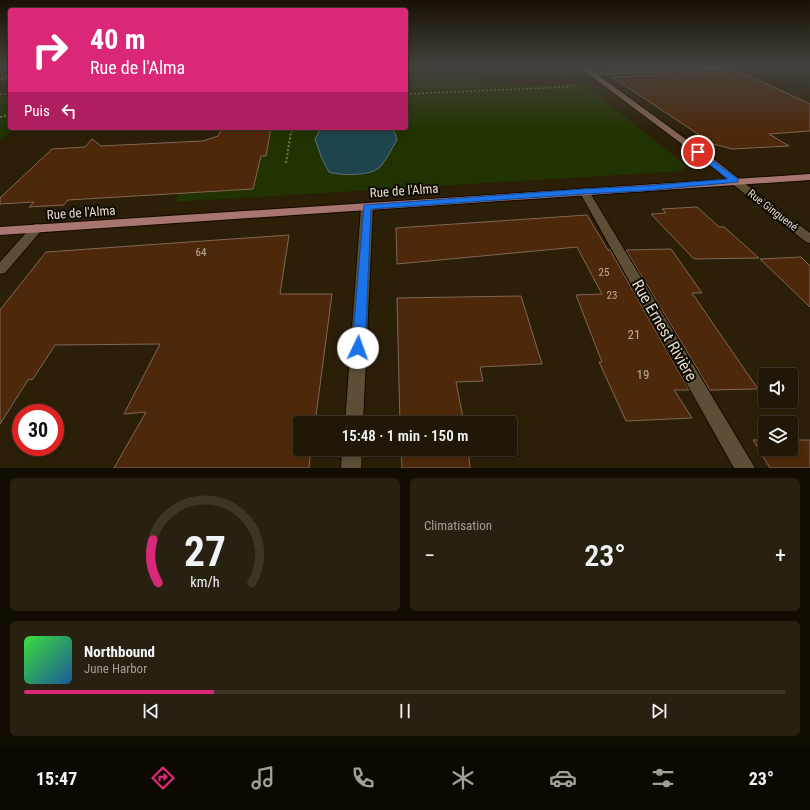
<!DOCTYPE html>
<html lang="fr">
<meta charset="utf-8">
<style>
body{margin:0;font-family:"Roboto Condensed",sans-serif;background:#282010;color:#f1f3f6;height:100vh;display:flex;flex-direction:column;font-size:15px;white-space:nowrap}
*{box-sizing:border-box;margin:0}
p{font-size:13px;color:#a29f9b}
.icon{flex:none;width:22px;height:22px;fill:none;stroke:currentColor;stroke-width:2;stroke-linecap:round;stroke-linejoin:round}
.map{position:relative;height:468px;overflow:hidden}
.drawer{display:flex;flex-direction:column;gap:10px;padding:10px;background:#120d03;flex:1}
.drawer>*{flex:none}
.top-card{position:absolute;left:8px;top:8px;width:400px;height:122px;border-radius:4px;box-shadow:0 2px 6px #0003,0 0 0 1px #3d3628;background:#db2777;color:#fff;overflow:hidden}
.fabs{position:absolute;left:758px;top:368px;display:grid;gap:8px}
.fabs a{display:grid;place-items:center;width:40px;height:40px;border-radius:4px;background:#201706;box-shadow:0 2px 6px #0003,0 0 0 1px #3d3628;font-size:20px}
.speed{position:absolute;left:12px;top:404px;display:flex;gap:8px;font-size:20px;font-weight:700;text-align:center}
.speed>*{display:grid;place-content:center;width:52px;height:52px;border-radius:50%;background:#201706;box-shadow:0 2px 6px #0003,0 0 0 1px #3d3628;line-height:1}
.speed .limit{border:6px solid #d22;background:#fff;color:#111}
.pin{position:absolute;display:grid;place-items:center;width:34px;height:34px;color:#fff;margin:-17px;border:2px solid #fff;border-radius:50%;box-shadow:0 1px 4px #0007}
.me{position:absolute;width:44px;margin:-22px;rotate:3deg;stroke-linejoin:round;filter:drop-shadow(0 0 3px #0008)}
.turn{display:flex;align-items:center;gap:14px;height:84px;padding:0 16px;font-size:18px}
.turn .icon{width:52px;height:52px;stroke-width:2.5}
.turn b{display:block;font-size:28px;line-height:34px}
.then{display:flex;align-items:center;height:38px;padding:0 16px;background:#0003;gap:8px;font-size:15px}
.big{font-size:30px;font-weight:600;line-height:1.1}
.drawer .card{flex:1;display:flex;flex-direction:column;justify-content:center;gap:6px;min-width:0;padding:0 14px;border-radius:6px;background:#282010}
.drawer .dial{align-items:center;gap:0}
.dial svg{height:104px;overflow:visible;fill:none;stroke:#3d3628;stroke-width:7;stroke-linecap:round;text-anchor:middle}
.dial text{fill:#f1f3f6;stroke:none}
.song{display:flex;align-items:center;gap:12px}
.cover{width:48px;height:48px;border-radius:6px;background:linear-gradient(135deg,hsl(120 70% 55%),hsl(210 70% 35%))}
.played{height:4px;border-radius:2px;background:linear-gradient(90deg,#db2777 25%,#3d3628 25%)}
.keys{display:flex;justify-content:space-around;direction:ltr}
.heat{display:flex;justify-content:space-between;align-items:center;font-size:22px;direction:ltr}
.drawer .tiles{flex:1;display:grid;gap:10px;grid-template-columns:1fr 1fr}
.card:last-child{grid-column:span 2}
.trip{position:absolute;left:293px;top:416px;width:224px;height:40px;border-radius:4px;background:#201706;box-shadow:0 2px 6px #0003,0 0 0 1px #3d3628;font-weight:600;line-height:40px;text-align:center}
.tabs{display:flex;height:64px;justify-content:space-around;align-items:center;background:#0d0902;color:#a29f9b}
.tabs .icon{width:28px;height:28px}
.tabs .current{color:#db2777}
.tabs b{font-size:18px;color:#f1f3f6}
.map>svg:first-child{display:block}
.green{fill:#213301}
.water{fill:#1e444e;stroke:#597274}
.building{fill:#4e280a;stroke:#806756}
.lines{fill:none;stroke-linecap:round;stroke-linejoin:round}
.street-casing{stroke:#140900;stroke-width:2}
.secondary-casing{stroke:#140900;stroke-width:2}
.primary-casing{stroke:#140900;stroke-width:2}
.path-far1{stroke:#7a705d;stroke-width:1.5;stroke-dasharray:2 2;stroke-linecap:butt}
.path{stroke:#7a705d;stroke-width:2;stroke-dasharray:2 2;stroke-linecap:butt}
.street{fill:#5c4f36;fill-rule:evenodd}
.secondary{fill:#826252;fill-rule:evenodd}
.primary{fill:#a8766f;fill-rule:evenodd}
.route{fill:#1a73e8;stroke:#114b97}
.labels{text-anchor:middle;stroke-width:4;stroke-linejoin:round;paint-order:stroke}
.far-street-label{font-size:11px;fill:#e4dcce;stroke:#0f0a03}
.number-label{font-size:11px;fill:#beaf9d}
.street-label{font-size:13px;fill:#e4dcce;stroke:#0f0a03}
.near-number-label{font-size:13px;fill:#beaf9d}
.near-street-label{font-size:16px;fill:#e4dcce;stroke:#0f0a03}
</style>
<div class="map">
<svg width="810" height="468" viewBox="0 0 810 468">
<rect width="100%" height="100%" fill="#2b1f08"/>
<path class="green" d="M473,74L484,87L583,83L687,166L683,168L685,171L174,202L179,193L253,189L256,176L195,159L266,156L271,128H321L320,129L329,172L336,174L370,172L395,133L390,128H406V77Z
M0,96H10V128H16L0,140Z"/>
<path class="water" d="M321,128H390L395,133L397,140C392,148 387,159 380,167C372,176 340,176 329,172L322,159L315,139Z"/>
<path class="building" d="M598,67H659L602,70Z
M739,71L740,74H745L810,104V131L769,134L789,146L732,149L713,144L612,77Z
M222,128H271L266,156H261L253,189L68,200L64,205L29,207L34,202L0,204V198L52,149L85,147L92,139L101,146L203,141L218,136Z
M697,207L719,227H724L759,258L694,259L651,214L666,213L662,209Z
M587,215L608,250H610L689,390H674L692,418L626,421L599,362H602L576,295L602,294L577,247L397,264L396,228Z
M289,235L280,294H332L315,423H300V449H311L309,468H114L146,412L124,414L160,344L55,345L33,379L28,380L0,424V310L46,252Z
M671,249L702,293H692L758,389L710,390L626,250Z
M801,257L810,266V307L760,259Z
M521,296L542,364L480,367L483,381L456,382L464,423H400L397,298Z
M753,440H765V449H791V440H810V468H770Z
M401,449H468L470,468H402Z"/>
<g class="lines">
<g class="street-casing">
<path id="street" d="M701,67H757L754,69L591,76L588,74L591,72Z
M735,178L739,179L810,233V243L806,242L731,183L730,181Z
M584,188L589,191L755,468H734L579,191Z
M367,204L373,207L363,423H345L361,207Z
M37,224L41,225L43,228L41,231L5,273L0,274V262L33,225Z
M342,449H362L361,468H341Z"/>
</g>
<g class="secondary-casing">
<path id="secondary" d="M579,67H587L720,164L739,179L740,181L739,183H731L714,168Z"/>
</g>
<g class="primary-casing">
<path id="primary" d="M810,174V180L0,235V227Z"/>
</g>
<path class="path-far1" d="M556,67L565,75
M1,79L10,74
M2,79L10,78
M0,94H10
M406,94L567,87L575,85
M7,116L10,115"/>
<path class="path" d="M0,117L10,115
M286,163L291,132L294,128"/>
<use href="#street" class="street"/>
<use href="#secondary" class="secondary"/>
<use href="#primary" class="primary"/>
</g>
<linearGradient id="sky" x2="0" y2="1"><stop stop-color="#181104"/><stop offset="0.5" stop-color="#44423d"/><stop offset="1" stop-color="#44423d" stop-opacity="0"/></linearGradient>
<rect width="810" height="133" fill="url(#sky)"/>
<path class="route" d="M698,150L738,179V182L642,191L584,194L371,209L365,348L363,351L358,353L354,351L352,348L364,205L584,189L642,186L728,179L696,154L695,152Z"/>
<g class="labels">
<g class="far-street-label">
<text transform="translate(773 210) rotate(38)" y="4">Rue Ginguené</text>
</g>
<g class="number-label">
<text x="201" y="256">64</text>
<text x="604" y="276">25</text>
<text x="612" y="299">23</text>
</g>
<g class="street-label">
<text transform="translate(404 190) rotate(-4)" y="5">Rue de l'Alma</text>
<text transform="translate(81 212) rotate(-4)" y="5">Rue de l'Alma</text>
</g>
<g class="near-number-label">
<text x="634" y="339">21</text>
<text x="643" y="379">19</text>
</g>
<g class="near-street-label">
<text transform="translate(665 330) rotate(60)" y="6">Rue Ernest Rivière</text>
</g>
</g>
</svg>
<div class="fabs">
<a><svg class="icon" aria-label="sound" viewBox="0 0 24 24"><path d="M4 9h4l5-4v14l-5-4H4zM17 9q2 3 0 6"/></svg></a>
<a><svg class="icon" aria-label="layers" viewBox="0 0 24 24"><path d="M12 4l9 5-9 5-9-5zM3 14l9 5 9-5"/></svg></a>
</div>
<div class="speed"><div class="limit">30</div></div>
<div class="pin" style="left:698px;top:152px;background:#d93025"><svg class="icon" aria-label="arrive" viewBox="0 0 24 24"><path d="M6 21V4h12l-3 4 3 4H6"/></svg></div>
<svg class="me" style="left:358px;top:348px" viewBox="-20 -20 40 40"><circle r="19" fill="#fff"/><path d="M0-13L10 11 0 6-10 11z" fill="#1a73e8"/></svg>
<div class="trip">15:48 · 1 min · 150 m</div>
<div class="top-card">
<div class="turn"><svg class="icon" aria-label="right" viewBox="0 0 24 24"><path d="M7 20v-9h11M14 6l5 5-5 5"/></svg><div><b>40 m</b>Rue de l'Alma</div></div>
<div class="then">Puis<svg class="icon" aria-label="left" viewBox="0 0 24 24"><path d="M17 20v-9H6M10 6l-5 5 5 5"/></svg></div>
</div>
</div>
<section class="drawer">
<div class="tiles">
<div class="card dial"><svg viewBox="0 0 100 80">
<path d="M14 69A42 42 0 1 1 86 69"/>
<path d="M14 69A42 42 0 0 1 10 36" stroke="#db2777"/>
<text x="50" y="56" font-size="32" font-weight="700">27</text>
<text x="50" y="72" font-size="11">km/h</text>
</svg></div>
<div class="card"><p>Climatisation</p>
<div class="heat"><a>−</a><b class="big">23°</b><a>+</a></div>
</div>
<div class="card">
<div class="song"><i class="cover"></i><div><b>Northbound</b><p>June Harbor</p></div></div>
<div class="played"></div>
<div class="keys"><svg class="icon" aria-label="previous" viewBox="0 0 24 24"><path d="M18 5L8 12l10 7zM5 5v14"/></svg><svg class="icon" aria-label="pause" viewBox="0 0 24 24"><path d="M8 5v14M16 5v14"/></svg><svg class="icon" aria-label="next" viewBox="0 0 24 24"><path d="M6 5l10 7-10 7zM19 5v14"/></svg></div>
</div>
</div>
</section>
<nav class="tabs">
<b>15:47</b>
<svg class="icon current" aria-label="directions" viewBox="0 0 24 24"><path d="M12 3l9 9-9 9-9-9zM9 14v-3h6M13 9l2 2-2 2"/></svg>
<svg class="icon" aria-label="music" viewBox="0 0 24 24"><path d="M9 18V5l10-2v13"/><circle cx="6" cy="18" r="3"/><circle cx="16" cy="16" r="3"/></svg>
<svg class="icon" aria-label="phone" viewBox="0 0 24 24"><path d="M5 4h4l2 5-3 2q2 4 5 5l2-3 5 2v4C11 20 4 13 5 4z"/></svg>
<svg class="icon" aria-label="climate" viewBox="0 0 24 24"><path d="M12 3v18M4 7l16 10M4 17L20 7"/></svg>
<svg class="icon" aria-label="car" viewBox="0 0 24 24"><path d="M5 17H2v-5l4-1 3-4h7l3 4 3 1v5h-3M9 17h6M6 11h13"/><circle cx="7" cy="17" r="2"/><circle cx="17" cy="17" r="2"/></svg>
<svg class="icon" aria-label="filters" viewBox="0 0 24 24"><path d="M4 7h16M4 17h16"/><circle cx="9" cy="7" r="2"/><circle cx="15" cy="17" r="2"/></svg>
<b>23°</b>
</nav>
